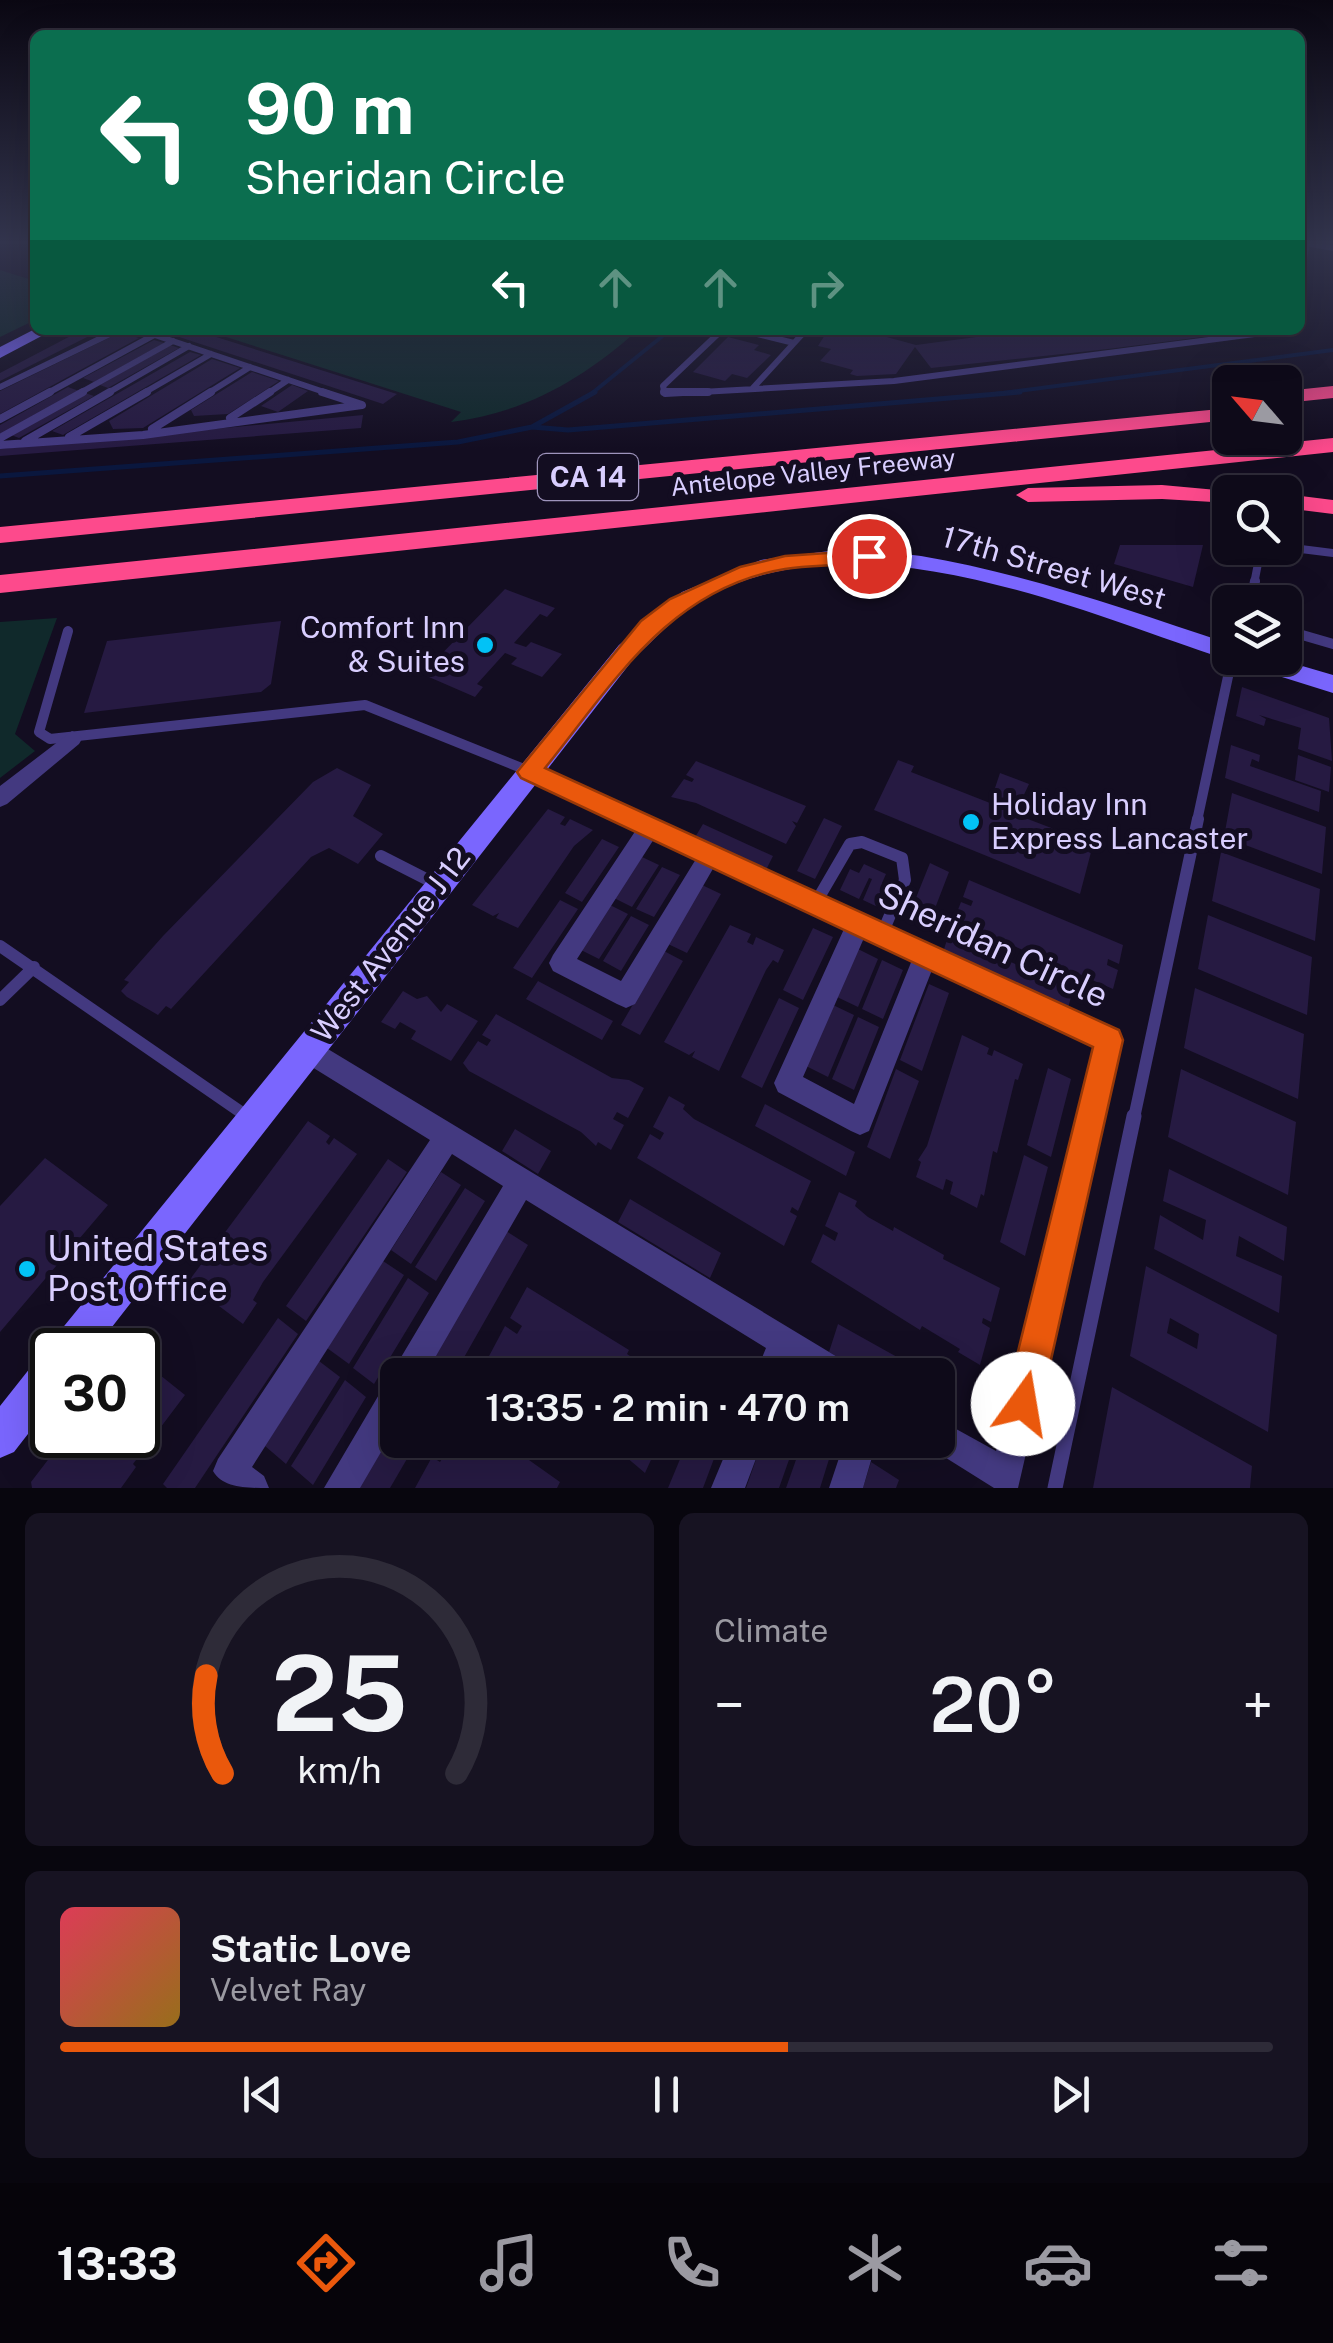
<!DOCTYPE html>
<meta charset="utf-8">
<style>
body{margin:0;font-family:"Public Sans",sans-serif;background:#171322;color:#f1f3f6;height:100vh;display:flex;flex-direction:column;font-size:38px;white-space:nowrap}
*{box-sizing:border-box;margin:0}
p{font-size:32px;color:#9b9aa2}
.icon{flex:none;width:55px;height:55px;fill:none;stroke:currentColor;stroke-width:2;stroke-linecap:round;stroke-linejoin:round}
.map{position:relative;height:1488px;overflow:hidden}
.details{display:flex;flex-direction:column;gap:25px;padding:25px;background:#08060e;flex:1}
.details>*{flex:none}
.hud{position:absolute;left:30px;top:30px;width:1275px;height:305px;border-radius:15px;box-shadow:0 10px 40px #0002,0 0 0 2px #2e2b38;background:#0b6e4f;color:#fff;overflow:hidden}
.needle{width:65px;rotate:298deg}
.fabs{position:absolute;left:1212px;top:365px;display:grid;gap:20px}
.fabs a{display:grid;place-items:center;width:90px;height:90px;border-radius:15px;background:#0e0a19;box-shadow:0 10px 40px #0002,0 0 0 2px #2e2b38;font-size:50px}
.speed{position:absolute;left:30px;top:1328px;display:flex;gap:20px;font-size:50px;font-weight:700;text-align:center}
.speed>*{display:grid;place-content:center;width:130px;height:130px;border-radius:50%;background:#0e0a19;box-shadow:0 10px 40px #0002,0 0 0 2px #2e2b38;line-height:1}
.speed .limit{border:5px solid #111;border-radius:15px;background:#fff;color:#111}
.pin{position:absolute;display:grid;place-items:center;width:85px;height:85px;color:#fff;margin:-42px;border:5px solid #fff;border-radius:50%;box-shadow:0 2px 10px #0007}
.me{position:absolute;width:110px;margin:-55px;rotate:13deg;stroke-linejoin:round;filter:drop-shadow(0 0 8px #0008)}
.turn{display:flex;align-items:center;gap:35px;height:210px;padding:0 50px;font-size:45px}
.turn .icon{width:130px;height:130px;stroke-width:2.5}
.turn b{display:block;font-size:70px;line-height:85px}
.lanes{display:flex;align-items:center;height:95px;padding:0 50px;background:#0003;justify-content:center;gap:50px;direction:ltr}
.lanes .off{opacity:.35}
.big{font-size:75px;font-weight:600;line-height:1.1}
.details .card{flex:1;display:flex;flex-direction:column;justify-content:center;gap:15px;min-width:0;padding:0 35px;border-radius:15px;background:#171322}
.details .dial{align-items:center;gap:0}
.dial svg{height:260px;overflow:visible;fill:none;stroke:#2e2b38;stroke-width:7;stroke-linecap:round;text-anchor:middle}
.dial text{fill:#f1f3f6;stroke:none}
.song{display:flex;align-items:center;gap:30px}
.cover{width:120px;height:120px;border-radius:15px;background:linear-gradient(135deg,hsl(350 70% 55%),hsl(40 70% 35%))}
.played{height:10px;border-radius:5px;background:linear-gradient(90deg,#ea580c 60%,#2e2b38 60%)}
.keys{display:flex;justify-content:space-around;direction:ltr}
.heat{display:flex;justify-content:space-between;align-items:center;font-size:55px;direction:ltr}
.details .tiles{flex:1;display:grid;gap:25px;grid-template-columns:1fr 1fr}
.card:last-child{grid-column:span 2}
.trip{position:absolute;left:380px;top:1358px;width:575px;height:100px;border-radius:15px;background:#0e0a19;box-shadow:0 10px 40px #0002,0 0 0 2px #2e2b38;font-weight:600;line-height:100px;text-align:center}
.tab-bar{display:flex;height:160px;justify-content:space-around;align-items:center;background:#06040a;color:#9b9aa2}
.tab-bar .icon{width:70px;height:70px}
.tab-bar .selected{color:#ea580c}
.tab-bar b{font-size:45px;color:#f1f3f6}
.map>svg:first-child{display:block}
.green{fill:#10292b}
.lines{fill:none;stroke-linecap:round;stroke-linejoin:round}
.stream-far1{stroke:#0a173e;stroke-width:4}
.stream{stroke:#0a173e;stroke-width:5}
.building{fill:#261a42;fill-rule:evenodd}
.lane-far4{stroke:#433980;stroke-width:6}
.lane-far3{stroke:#433980;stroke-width:8}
.lane-far2{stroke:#433980;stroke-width:10}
.lane-far1{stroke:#433980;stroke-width:12}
.lane{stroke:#433980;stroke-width:15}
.street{fill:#433980;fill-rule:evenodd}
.secondary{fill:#7a66fe;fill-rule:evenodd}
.highway{fill:#fd4a8c;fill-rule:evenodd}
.route{fill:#ea580c;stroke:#983908;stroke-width:2.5}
.poi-dot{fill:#02c2f6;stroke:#130d21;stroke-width:4}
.labels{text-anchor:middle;stroke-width:10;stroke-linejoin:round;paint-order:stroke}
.far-street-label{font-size:25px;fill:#d9ceff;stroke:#130d21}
.shield{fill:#130d21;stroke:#9e94bc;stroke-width:2.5}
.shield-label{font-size:28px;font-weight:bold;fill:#d9ceff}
.street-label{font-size:30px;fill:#d9ceff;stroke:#130d21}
.poi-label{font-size:30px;fill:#d9ceff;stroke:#130d21;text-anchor:end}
.near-street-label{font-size:35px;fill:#d9ceff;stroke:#130d21}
.near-poi-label{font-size:35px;fill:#d9ceff;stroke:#130d21;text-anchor:start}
</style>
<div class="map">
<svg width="1333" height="1488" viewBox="0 0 1333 1488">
<rect width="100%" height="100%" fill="#130d21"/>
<path class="green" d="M0,270L35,281V320L0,337Z
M204,330H638C583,379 525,413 451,422L461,412Z
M57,618L15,734L35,751L0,778V622Z"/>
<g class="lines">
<path class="stream-far1" d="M591,394L670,330
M995,394L1333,350"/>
<path class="stream" d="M532,427L568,430L1020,392
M0,476L458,442L532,427L595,392"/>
</g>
<path class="building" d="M82,330L95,333L0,381V373Z
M194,330L397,394L383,404L161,331Z
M828,330H861L916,345L1029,330H1227L1226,334L1108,349L931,368L915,347L896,374L857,376L850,374L853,370L820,361L831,349L818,346Z
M121,332L139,338L0,414V391Z
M728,337L759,345L754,350L771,355L747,378L732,374L725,381L693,372Z
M154,340L164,343L94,382L83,378Z
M170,345L179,348L108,388L100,385Z
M190,352L201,355L63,435L52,431Z
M212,359L240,368L143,428L113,429L109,421Z
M252,372L279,381L228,414L194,416L191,410Z
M292,385L308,391L278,412L261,406Z
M68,387L79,391L0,435V425Z
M85,393L94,396L19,438L11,435Z
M363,415L361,428L0,456V449Z
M1120,545H1203L1193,587L1114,564Z
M505,589L555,608L547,617L540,614L514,643L526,647L531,642L562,654L542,677L511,664L517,658L505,653L477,684L483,687L475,697L422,674Z
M281,621L271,684L261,692L84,713L107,641Z
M1242,687L1329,718L1332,761L1298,749L1301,728L1259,715L1266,719L1264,726L1236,716Z
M1231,745L1260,755L1259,762L1252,759L1250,766L1321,791L1319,812L1225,778Z
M1298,755L1331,767L1329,792L1295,780Z
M898,760L914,766L911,772L990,803L1000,773L1029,784L1015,814L1075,837L1077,830L1095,837L1080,894L874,810Z
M696,761L806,806L797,823L792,821L796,826L786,844L696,803L671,797L684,779L692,782L694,779L686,775Z
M337,768L371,785L353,816L383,834L358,864L329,848L311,857L171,1009L166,1006L158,1015L127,997L121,991L129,982L124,980L163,936L313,782Z
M1232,793L1326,827L1322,874L1224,837Z
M548,809L565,817L560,824L565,826L570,819L593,830L574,846L518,928L496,918L499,913L493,916L472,905Z
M824,818L842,826L815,879L797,871Z
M703,824L773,856L765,872L694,839Z
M602,839L619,847L582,902L565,893Z
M1221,852L1320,889L1315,941L1212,901Z
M642,857L659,865L632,907L614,898Z
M930,863L949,872L927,929L907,920Z
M864,864L886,874L882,883L891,887L882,909L863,900L872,879L869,878L859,899L840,890L850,869L859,873Z
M662,867L680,875L654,917L636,909Z
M969,880L1123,945L1119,964L1108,959L1107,965L1118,970L1113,989L984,933L952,925L961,902L971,906L973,901L963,897Z
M702,885L721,894L687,953L668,944Z
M560,900L578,909L532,978L513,968Z
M610,905L628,914L599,959L581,950Z
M1208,915L1312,957L1307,1015L1198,969Z
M631,916L649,925L621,971L603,961Z
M730,925L751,934L747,942L753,945L756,937L784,950L778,963L773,960L766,970L719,1071L692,1057L695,1051L689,1055L664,1042Z
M813,928L833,937L803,1000L783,990Z
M949,934L1073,990L1068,1008L943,952Z
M858,949L878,959L858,1007L837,997Z
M664,951L683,961L640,1035L621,1025Z
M882,960L903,970L883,1019L862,1009Z
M538,981L613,1021L602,1040L526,999Z
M929,984L949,993L922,1071L900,1060Z
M1195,988L1304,1034L1298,1099L1184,1048Z
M403,991L417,999L427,996L441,1012L447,1004L478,1021L451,1061L411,1039L416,1031L400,1022L395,1029L381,1022Z
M779,998L799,1008L762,1088L741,1077Z
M833,1005L854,1015L828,1077L806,1066Z
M496,1014L612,1078L629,1080L644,1088L628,1118L617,1112L613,1119L624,1125L611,1150L598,1142L596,1146L581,1132L469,1071L463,1063L478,1041L487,1046L491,1040L482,1035Z
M858,1017L879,1027L854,1090L832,1079Z
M962,1035L989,1048L987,1054L992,1056L994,1050L1023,1064L1018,1080L1015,1079L997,1153L993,1151L984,1196L981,1194L977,1208L950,1194L953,1182L946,1179L943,1190L916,1177L921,1162L918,1160L927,1146Z
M1048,1068L1071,1079L1051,1157L1027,1145Z
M896,1069L919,1081L890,1159L867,1147Z
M1181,1069L1296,1122L1288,1195L1168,1137Z
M669,1096L685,1105L683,1109L694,1119L811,1181L798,1211L792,1207L790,1212L797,1216L784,1246L637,1158L650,1134L660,1140L664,1133L653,1127Z
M765,1104L855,1152L846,1176L755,1126Z
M308,1121L330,1136L326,1142L329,1145L334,1138L357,1154L263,1282L253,1300L257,1303L243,1324L215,1303L225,1289L219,1285L209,1298L188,1282Z
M515,1129L551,1151L538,1174L502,1151Z
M1024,1155L1048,1167L1025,1256L1000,1242Z
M45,1158L108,1205L0,1332V1206Z
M388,1159L407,1172L306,1321L286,1306Z
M1169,1169L1287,1227L1284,1261L1239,1236L1236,1256L1282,1276L1279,1313L1154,1249L1160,1215L1203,1240L1206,1220L1163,1201Z
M441,1172L461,1185L411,1264L391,1250Z
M465,1188L485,1201L436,1281L415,1267Z
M839,1192L857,1201L855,1206L868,1217L893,1231L894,1227L944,1255L943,1259L1000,1288L991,1322L983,1318L982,1323L990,1328L980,1365L958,1352L960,1349L922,1326L920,1330L811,1262L823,1234L835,1241L838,1233L825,1226Z
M630,1199L721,1253L710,1278L618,1222Z
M506,1231L528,1245L454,1375H422Z
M383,1261L404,1275L349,1364L327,1348Z
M1146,1266L1277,1335L1268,1432L1130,1356ZM1170,1318L1199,1334L1197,1349L1167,1333Z
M408,1278L429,1293L374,1384L353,1368Z
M527,1287L629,1350L627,1354L658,1375H507L488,1358L505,1326L517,1334L522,1326L510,1318Z
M278,1318L298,1334L195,1488H167L163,1484Z
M838,1324L897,1357L891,1375H868L829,1352Z
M138,1356L157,1372L151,1380L154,1383L160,1375L185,1395L133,1464L136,1467L121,1488H32L31,1482L67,1435H138Z
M1050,1360L1066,1378L1063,1392L1066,1394L1063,1413L1054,1408L1047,1443L1031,1433Z
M319,1361L340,1377L286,1464L265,1446Z
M345,1380L366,1397L313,1485L291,1466Z
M1112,1387L1252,1466L1250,1488H1093Z
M398,1418V1440H418L390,1488H357Z
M442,1440H493L509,1452L512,1448L560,1482L557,1488H415L432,1457L440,1462L443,1457L436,1451Z
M606,1440H660L645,1473Z
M688,1440H721L703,1488H668Z
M763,1440H796L779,1488H746Z
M803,1440H835L820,1488H786Z
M871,1462L899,1480L896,1488H863Z"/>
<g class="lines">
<path class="lane-far4" d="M1300,276L1307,243
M140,330L330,394
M722,330L663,386L665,394L894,381L1286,330
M741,330L794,343
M902,330L920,334L957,330
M0,387L118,330
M752,389L806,330
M46,394L154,335
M78,394L173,341
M106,394L189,346
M142,394L211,354
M207,394L250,367
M267,394L288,380"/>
<path class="lane-far3" d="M664,392H708
M230,418L270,392
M0,419L50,392
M152,429L211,392
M69,437L147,392
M0,438L83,392
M25,441L110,392
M0,445L143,435L362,405L322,392
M1285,547L1333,553
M1254,584L1261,548"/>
<path class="lane-far2" d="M1251,602L1255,581
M1285,630L1333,644
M68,631L39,732L50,739L365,705L529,771
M1197,821L1232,658"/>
<path class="lane-far1" d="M381,856L438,885
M815,904L850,844L862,842L902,858L905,880L882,934
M0,946L248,1117
M0,1000L34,967
M1134,1118L1198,819"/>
<path class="lane" d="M1055,1488L1134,1116"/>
<path class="street" d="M1300,241L1333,245V251L1300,245Z
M72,731L79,734L82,739L79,744L7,804L0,807V786Z
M529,763L1118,1031L1122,1040L1018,1488H994L927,1446L924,1440H938V1419L996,1451L1095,1046L932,970L869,1131L860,1135L851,1131L778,1092L774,1083L844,929L714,867L635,1004L626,1008L617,1004L553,971L549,963L553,955L636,830L522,777L519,771L522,765ZM654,839L696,859L621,981L577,959ZM864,938L912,960L854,1104L803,1077Z
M308,1037L849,1364L854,1375H809L791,1364L787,1375H755L766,1348L526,1200L425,1375H398V1423L360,1488H324L387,1381L394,1378L397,1364L503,1186L452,1154L252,1467L264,1476L269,1488C246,1488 223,1488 213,1471L218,1459L430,1140L299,1059L295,1050L299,1041Z
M731,1440H763L745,1488H711Z
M845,1440H877L863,1488H829Z"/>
<path class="secondary" d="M35,329L53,330L0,358V347Z
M837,550C865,552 894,552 921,556C1027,574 1128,610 1230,644V658H1275L1333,675V693L1241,664L1237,658H1222C1069,607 852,510 699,602C676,615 655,639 635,657L94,1350H52V1403L14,1452L0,1458V1406L38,1358L52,1353L56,1336L619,645L682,592L761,560Z"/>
<path class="highway" d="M1333,386V398L1285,403V391Z
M1230,408V420L0,543V527Z
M1333,438V452L0,593V575Z
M1162,485L1239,492H1230V503L1162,499L1028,502L1016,495L1028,488Z
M1285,494L1333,500V514L1285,508Z"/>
</g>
<linearGradient id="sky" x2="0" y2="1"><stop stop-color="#0a0712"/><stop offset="0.54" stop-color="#33354e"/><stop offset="1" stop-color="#33354e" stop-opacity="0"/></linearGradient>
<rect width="1333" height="449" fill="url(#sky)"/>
<path class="route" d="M869,550L876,551V560C846,567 815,564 785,569C669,588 613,684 545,768L1119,1030L1123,1040L1041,1404L1036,1416L1023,1422L1010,1416L1005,1404L1093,1047L521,778L517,772L641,621L670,599L740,567L785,556Z"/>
<g class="poi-dot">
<circle cx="485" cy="645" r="10"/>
<circle cx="971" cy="822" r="10"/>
<circle cx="27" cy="1269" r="10"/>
</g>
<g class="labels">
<g class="far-street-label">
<text transform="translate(813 472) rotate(-6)" y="9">Antelope Valley Freeway</text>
</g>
<rect class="shield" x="538" y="454" width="100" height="46" rx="8"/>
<g class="shield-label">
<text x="588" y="487">CA 14</text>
</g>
<g class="street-label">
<text transform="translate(1054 568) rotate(16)" y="10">17th Street West</text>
<text transform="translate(391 945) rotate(-52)" y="10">West Avenue J 12</text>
</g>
<g class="poi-label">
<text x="465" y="638">Comfort Inn<tspan x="465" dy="34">&amp; Suites</tspan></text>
<text x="991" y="815" text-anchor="start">Holiday Inn<tspan x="991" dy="34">Express Lancaster</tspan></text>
</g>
<g class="near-street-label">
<text transform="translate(993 945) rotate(25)" y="12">Sheridan Circle</text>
</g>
<g class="near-poi-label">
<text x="47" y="1261">United States<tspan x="47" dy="40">Post Office</tspan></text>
</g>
</g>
</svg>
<div class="fabs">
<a><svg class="needle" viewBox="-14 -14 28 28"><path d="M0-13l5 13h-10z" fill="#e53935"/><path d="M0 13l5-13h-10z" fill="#9b9aa2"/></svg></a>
<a><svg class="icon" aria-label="search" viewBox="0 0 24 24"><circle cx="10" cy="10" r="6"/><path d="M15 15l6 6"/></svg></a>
<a><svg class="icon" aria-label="layers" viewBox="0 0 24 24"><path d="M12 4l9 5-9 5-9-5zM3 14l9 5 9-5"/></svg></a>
</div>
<div class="speed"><div class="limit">30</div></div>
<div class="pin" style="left:869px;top:556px;background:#d93025"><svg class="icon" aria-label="arrive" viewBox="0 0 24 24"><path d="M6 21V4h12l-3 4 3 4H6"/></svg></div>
<svg class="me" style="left:1023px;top:1404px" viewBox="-20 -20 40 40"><circle r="19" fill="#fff"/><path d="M0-13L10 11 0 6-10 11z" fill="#ea580c"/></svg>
<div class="trip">13:35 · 2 min · 470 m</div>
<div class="hud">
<div class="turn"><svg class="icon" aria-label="left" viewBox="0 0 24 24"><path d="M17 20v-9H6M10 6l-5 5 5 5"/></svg><div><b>90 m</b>Sheridan Circle</div></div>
<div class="lanes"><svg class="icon" aria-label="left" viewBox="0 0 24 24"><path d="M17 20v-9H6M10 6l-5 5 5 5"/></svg><svg class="icon off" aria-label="ahead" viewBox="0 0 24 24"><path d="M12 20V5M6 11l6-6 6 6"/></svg><svg class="icon off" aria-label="ahead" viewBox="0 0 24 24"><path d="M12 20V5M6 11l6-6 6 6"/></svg><svg class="icon off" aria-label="right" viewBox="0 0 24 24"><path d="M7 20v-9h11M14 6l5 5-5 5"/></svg></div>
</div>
</div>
<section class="details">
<div class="tiles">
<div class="card dial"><svg viewBox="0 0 100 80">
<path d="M14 69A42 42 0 1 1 86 69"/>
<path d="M14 69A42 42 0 0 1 9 39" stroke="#ea580c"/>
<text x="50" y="56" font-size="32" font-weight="700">25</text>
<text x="50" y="72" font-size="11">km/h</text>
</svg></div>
<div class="card"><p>Climate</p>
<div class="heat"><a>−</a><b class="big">20°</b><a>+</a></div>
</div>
<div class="card">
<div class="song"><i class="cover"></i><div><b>Static Love</b><p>Velvet Ray</p></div></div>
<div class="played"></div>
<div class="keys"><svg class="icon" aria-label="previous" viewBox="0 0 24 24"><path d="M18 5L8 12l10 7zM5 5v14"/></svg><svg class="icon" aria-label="pause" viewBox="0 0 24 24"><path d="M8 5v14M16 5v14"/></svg><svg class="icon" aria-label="next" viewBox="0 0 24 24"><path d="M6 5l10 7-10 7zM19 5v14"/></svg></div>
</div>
</div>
</section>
<nav class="tab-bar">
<b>13:33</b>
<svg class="icon selected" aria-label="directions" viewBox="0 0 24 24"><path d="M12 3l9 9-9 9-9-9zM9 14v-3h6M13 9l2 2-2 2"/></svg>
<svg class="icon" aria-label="music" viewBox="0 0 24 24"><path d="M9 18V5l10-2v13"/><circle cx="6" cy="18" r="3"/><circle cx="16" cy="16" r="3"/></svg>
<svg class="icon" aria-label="phone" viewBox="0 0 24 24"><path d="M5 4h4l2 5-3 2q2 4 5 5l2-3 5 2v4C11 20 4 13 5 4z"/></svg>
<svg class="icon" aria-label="climate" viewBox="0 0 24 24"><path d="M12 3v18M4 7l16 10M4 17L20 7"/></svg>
<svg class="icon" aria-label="car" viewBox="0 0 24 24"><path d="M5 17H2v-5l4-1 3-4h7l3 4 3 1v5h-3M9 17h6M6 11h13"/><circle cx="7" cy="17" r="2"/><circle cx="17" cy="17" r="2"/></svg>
<svg class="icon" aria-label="filters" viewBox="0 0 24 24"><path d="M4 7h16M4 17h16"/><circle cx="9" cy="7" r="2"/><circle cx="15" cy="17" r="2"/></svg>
</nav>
